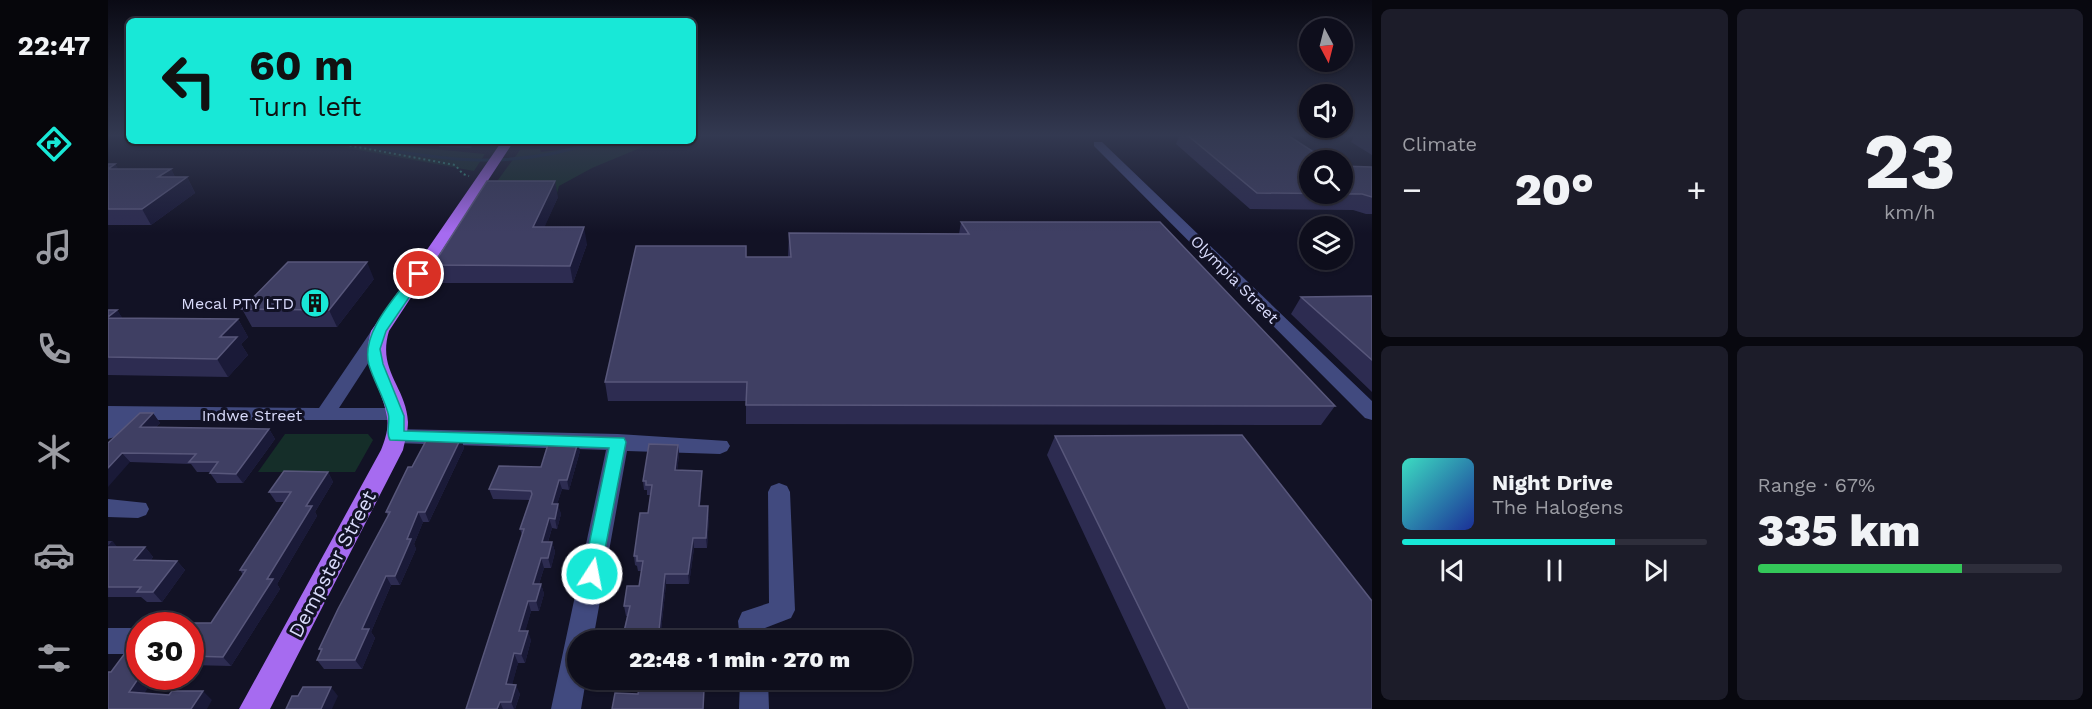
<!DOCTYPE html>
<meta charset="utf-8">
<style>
body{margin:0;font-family:"Work Sans",sans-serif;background:#1c1c29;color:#f1f3f6;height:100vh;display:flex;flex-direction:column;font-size:22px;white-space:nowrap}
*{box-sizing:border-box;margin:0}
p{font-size:20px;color:#9b9ca3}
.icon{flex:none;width:33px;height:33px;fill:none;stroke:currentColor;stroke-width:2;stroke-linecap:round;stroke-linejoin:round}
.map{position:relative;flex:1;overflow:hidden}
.drawer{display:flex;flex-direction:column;gap:9px;padding:9px;background:#08080f;width:720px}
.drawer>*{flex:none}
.hud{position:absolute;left:18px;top:18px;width:570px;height:126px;border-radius:9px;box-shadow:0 2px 4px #0004,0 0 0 2px #2e2e3b;background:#18e8d7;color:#111;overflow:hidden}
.needle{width:39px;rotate:173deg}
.tools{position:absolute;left:1191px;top:18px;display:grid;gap:12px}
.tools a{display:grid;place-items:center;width:54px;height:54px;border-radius:50%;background:#0e0e1c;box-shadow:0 2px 4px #0004,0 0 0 2px #2e2e3b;font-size:30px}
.speed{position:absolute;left:18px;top:612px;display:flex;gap:12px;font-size:30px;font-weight:700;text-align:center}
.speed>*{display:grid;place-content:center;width:78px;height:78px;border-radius:50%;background:#0e0e1c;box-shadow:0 2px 4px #0004,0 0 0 2px #2e2e3b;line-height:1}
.speed .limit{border:9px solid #d22;background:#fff;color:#111}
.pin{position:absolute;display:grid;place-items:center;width:51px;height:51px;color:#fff;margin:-26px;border:3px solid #fff;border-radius:50%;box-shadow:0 2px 6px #0007}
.me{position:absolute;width:66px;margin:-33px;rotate:11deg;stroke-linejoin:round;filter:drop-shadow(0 0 4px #0008)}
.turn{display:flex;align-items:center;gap:21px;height:126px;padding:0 24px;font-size:27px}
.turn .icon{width:78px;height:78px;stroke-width:2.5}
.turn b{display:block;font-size:42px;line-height:51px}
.big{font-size:45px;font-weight:800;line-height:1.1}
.drawer .card{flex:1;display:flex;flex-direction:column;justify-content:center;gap:9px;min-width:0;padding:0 21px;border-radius:9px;background:#1c1c29}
.drawer .dial{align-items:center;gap:0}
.dial b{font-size:78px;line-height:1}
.song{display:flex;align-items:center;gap:18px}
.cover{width:72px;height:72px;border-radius:9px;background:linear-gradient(135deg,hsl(170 70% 55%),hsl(230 70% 35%))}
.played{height:6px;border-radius:3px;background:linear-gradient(90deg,#18e8d7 70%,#2e2e3b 70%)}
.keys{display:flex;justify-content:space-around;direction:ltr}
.heat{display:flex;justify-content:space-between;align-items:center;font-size:33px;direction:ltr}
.charge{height:9px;border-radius:4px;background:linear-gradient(90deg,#34c759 67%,#2e2e3b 0)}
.drawer .tiles{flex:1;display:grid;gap:9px;grid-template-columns:repeat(2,1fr)}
.trip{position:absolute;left:459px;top:630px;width:345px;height:60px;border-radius:30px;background:#0e0e1c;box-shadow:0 2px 4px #0004,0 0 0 2px #2e2e3b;font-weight:800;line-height:60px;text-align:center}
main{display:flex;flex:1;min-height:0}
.tabs{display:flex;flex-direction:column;width:108px;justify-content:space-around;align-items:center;background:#06060b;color:#9b9ca3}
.tabs .icon{width:42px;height:42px}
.tabs .on{color:#18e8d7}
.tabs b{font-size:27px;color:#f1f3f6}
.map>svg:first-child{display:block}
.green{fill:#152e29}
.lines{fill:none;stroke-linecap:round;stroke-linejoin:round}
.stream{stroke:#102a40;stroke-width:3}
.path{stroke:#3cad91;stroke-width:2;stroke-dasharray:2 3;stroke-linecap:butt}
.minor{fill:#414a7f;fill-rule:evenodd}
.major{fill:#a66bf0;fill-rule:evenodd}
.wall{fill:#2d2c51}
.shaded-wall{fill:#1a1a38}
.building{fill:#3f3f63;stroke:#58577b;stroke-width:1.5}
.route{fill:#18e8d7;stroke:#10978c;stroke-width:1.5}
.labels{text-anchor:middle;stroke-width:6;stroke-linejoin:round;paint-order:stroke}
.street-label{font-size:16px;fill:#d9dbfb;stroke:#121225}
.poi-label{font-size:16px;fill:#d9dbfb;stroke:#121225;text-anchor:end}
.near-street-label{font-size:20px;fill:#d9dbfb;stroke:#121225}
</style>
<main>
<nav class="tabs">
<b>22:47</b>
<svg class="icon on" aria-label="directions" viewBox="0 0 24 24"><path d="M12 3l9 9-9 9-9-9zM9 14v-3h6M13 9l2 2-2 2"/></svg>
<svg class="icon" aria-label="music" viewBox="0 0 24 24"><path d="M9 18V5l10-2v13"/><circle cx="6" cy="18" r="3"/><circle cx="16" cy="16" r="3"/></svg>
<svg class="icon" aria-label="phone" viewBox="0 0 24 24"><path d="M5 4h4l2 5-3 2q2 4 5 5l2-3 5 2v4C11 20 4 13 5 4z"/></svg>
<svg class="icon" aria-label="climate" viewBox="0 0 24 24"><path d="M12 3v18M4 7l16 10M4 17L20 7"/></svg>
<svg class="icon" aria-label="car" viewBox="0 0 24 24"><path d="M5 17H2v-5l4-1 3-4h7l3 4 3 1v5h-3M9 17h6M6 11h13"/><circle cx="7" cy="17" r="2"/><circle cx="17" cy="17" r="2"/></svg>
<svg class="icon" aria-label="filters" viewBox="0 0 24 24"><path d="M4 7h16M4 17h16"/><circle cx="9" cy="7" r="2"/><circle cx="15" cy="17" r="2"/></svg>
</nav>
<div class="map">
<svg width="1264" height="709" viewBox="0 0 1264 709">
<rect width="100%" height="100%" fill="#121225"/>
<path class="green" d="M200,141H266L282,145L377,154L366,171Z
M482,141H549L484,168L451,186L448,197L376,199L412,150L432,149L433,152L459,149Z
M177,434H260L265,440L247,472H150Z"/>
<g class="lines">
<path class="stream" d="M232,141C326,159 397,173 491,141"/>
<path class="path" d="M217,141L347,165L355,174L361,176"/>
<path class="minor" d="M986,142H994L1264,401V420L1257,418L986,146Z
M272,326L281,331L231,408H289L296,410L299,415L296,420H25L7,437L0,439V406L211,408L266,327Z
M288,429L510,434L619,441L622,446L619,451L612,454L519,451L485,640H470V680H478L473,709H443L498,450L288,443L281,441L278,436L281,431Z
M671,483L679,486L682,492L687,610L683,618L657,628L658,640H632L630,621L634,612L661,603L660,492L663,486Z
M0,499L38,503L41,509L38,515L30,518L0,517Z
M0,628H24L32,631V651L24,654H0Z
M632,680H660L661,709H631Z"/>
<path class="major" d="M394,141H406L281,331C269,371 298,386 300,422C300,431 297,441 295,450L162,709H131L273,450C277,440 281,428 279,417C274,383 252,369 263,331Z"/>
</g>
<path class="wall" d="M1072,134H1178L1202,194L1264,167V214H1258L1245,210L1142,209L1068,144Z
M1247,134H1264V155L1243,142Z
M297,141H368L363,148L331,147L330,143Z
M0,164H7L10,169H63L67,177H79L87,193L43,225H0Z
M450,197L436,227L479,244L465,283H331L325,265Z
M853,222L1227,406L1213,425L638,424V401H500L497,382L638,257H680L681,233L851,234Z
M266,279L229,327H144L134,309Z
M1264,296V392L1183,314L1193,297Z
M0,310H9L14,318L130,319L140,337L133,344L140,355L120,377L0,375Z
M45,413L52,423L48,427L161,429L167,439L135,483H109L102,473L103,472H89L83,464L22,462L0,443Z
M947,436L1264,709H1058L939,455Z
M353,438L356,448L321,522H315L306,544L308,549L292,585H283L263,632L267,638L254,669H216L209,660L213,652L211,649L280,516L278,512L304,467Z
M570,445L571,455L569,471H594V481L592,506L601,516L599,548H586L581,584H558L552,640H514L519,616H518L516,606L531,586L533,571H530L529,566L527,565L526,556L540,513L542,495H539V490H536L535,481Z
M472,451L461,490L454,489L449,504L453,514L449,529L444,528L440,542H444L447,552L443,568H436L431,584H433L436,594L431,611H423L417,631L423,640L417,663H410L404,684L412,694L407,709H358L414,535L412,529L422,500L385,499L381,489L433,467Z
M220,472L225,482L207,512L209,516L169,584L172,589L123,666L82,665V626L73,623H103L135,575L132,570L176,502H168L161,492Z
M0,541H4L9,547H37L45,557L43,560L69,561L77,570L54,602H39L33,597H0Z"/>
<path class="shaded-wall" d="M361,141H368L363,148Z
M7,164L16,179L0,169Z
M63,169L70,183L79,177L87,193L43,225L34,209L50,177Z
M447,181L450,197L429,244L425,227Z
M476,227L479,244L465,283L462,266Z
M259,262L266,279L229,327L221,310Z
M9,310L21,328L12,336L0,317Z
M130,319L140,337L133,344L140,355L120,377L109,359L112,337Z
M45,413L52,423L39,437L32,427Z
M161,429L167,439L135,483L128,474Z
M353,438L356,448L321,522L317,512Z
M470,442L472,451L461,490L459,480Z
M570,445L571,455L568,480L567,470Z
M14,453L22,462L0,487V468Z
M594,471V481L591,516V506Z
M220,472L225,482L207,512L209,516L169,584L172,589L123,666L115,657L159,579L198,506Z
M451,480L454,489L446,514L444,504Z
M450,504L453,514L449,529L447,519Z
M600,506L601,516L599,548L598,538Z
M310,512L315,522L306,544L308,549L292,585L287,576L299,539Z
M441,518L444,528L437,551L434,542Z
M585,538L586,548L581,584L580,574Z
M4,541L13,551L0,548V546Z
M444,542L447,552L443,568L440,558Z
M37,547L45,557L35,570L26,560Z
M433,558L436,568L428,593L425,584Z
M69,561L77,570L54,602L45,592Z
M557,574L558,584L552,640H550Z
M278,576L283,585L263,632L267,638L254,669L247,660L254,629Z
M433,584L436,594L431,611L428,601Z
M420,601L423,611L415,640L411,631Z
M420,631L423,640L417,663L413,654Z
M406,653L410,663L402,693L398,684Z
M32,676H47L32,701L21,692Z
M408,685L412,694L407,709H406L403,702Z
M223,687L230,696L224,709H213Z
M596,689V709H595Z
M95,691L104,700L99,709H83Z
M392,702L395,709H389Z"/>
<path class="building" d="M1078,134H1178L1218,160H1202V194H1234V166L1264,167V197L1254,194L1149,193Z
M0,164H7L0,169Z
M0,169H63L50,177H79L34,209H0Z
M379,181H447L425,227H476L462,266L325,265Z
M853,222H1052L1227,406L638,405L639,382H497L528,246H638V257H683L681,233L861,234Z
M180,262H259L221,310L134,309Z
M1264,296V360L1193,297Z
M0,310H9L0,317Z
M0,318L130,319L112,337H129L109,359L0,357Z
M32,413H45L32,427L161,429L128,474L102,473L110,462H81L88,454L14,453L0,468V443Z
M1134,435L1264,601V709H1081L947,436Z
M320,437L353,438L317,512H310L299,539H303L287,576H278L254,629H261L247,660H209L214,649H211L230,609L282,512H278L300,467H304Z
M441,441L470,442L459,480H451L444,504H450L447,519L441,518L434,542H444L440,558H433L425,584H433L428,601H420L411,631H420L413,654L406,653L398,684L408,685L403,702H392L389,709H358L416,529H412L424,494L423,491L381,489L391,466L433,467Z
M541,444L570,445L567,470L594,471L591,506H600L598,538H585L580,574H557L550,640H514L522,606H516L519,586H531L535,561H529V556H526L532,513H540L544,485H538V481H535Z
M176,471L220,472L198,506H204L159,579H165L115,657L82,656V626H37L39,622L45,619H70L67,623H103L138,570H132L183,492H161Z
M0,547H37L26,560L69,561L45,592H29L33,587H0Z
M32,633V676L21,692L61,695L64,691H95L83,709H0V672H3Z
M532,680H546L545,683H561V688L596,689L595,709H504L507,693L530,694Z
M195,687H223L213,709H178L184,696H190Z"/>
<linearGradient id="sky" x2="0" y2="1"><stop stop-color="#0a0a14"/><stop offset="0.58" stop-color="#333951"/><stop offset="1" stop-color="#333951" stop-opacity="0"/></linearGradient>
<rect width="1264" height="233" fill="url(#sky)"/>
<path class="route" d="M307,271L317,274L278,331L272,349L275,364L296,416V431L516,438L518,442L491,580L484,583L477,580L475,574L501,448L282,440C277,432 283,422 280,413C275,396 266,381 261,365C252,332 289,296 307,271Z"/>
<defs>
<g id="building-disc" transform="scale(1.5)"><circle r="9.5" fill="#18e8d7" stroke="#121225"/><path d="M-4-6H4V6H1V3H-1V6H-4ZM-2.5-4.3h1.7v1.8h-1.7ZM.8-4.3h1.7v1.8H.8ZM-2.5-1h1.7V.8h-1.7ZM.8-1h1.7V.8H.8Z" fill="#111"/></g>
</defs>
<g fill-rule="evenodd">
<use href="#building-disc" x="207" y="303"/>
</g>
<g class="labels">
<g class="street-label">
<text transform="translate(1127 279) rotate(45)" y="6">Olympia Street</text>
<text x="144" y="421">Indwe Street</text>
</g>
<g class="poi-label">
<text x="186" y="309">Mecal PTY LTD</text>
</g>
<g class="near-street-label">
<text transform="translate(224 564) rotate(-62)" y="7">Dempster Street</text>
</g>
</g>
</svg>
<div class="tools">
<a><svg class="needle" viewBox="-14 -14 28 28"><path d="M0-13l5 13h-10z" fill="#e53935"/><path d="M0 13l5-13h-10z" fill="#9b9ca3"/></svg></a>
<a><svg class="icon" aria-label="sound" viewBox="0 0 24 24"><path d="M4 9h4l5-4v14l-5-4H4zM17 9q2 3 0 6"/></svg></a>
<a><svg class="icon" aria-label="search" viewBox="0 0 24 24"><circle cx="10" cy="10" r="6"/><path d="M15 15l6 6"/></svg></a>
<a><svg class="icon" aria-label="layers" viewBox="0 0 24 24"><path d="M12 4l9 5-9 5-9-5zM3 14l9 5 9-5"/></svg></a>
</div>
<div class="speed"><div class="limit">30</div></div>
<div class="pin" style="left:311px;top:274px;background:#d93025"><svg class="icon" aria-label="arrive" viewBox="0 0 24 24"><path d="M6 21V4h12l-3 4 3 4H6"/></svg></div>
<svg class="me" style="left:484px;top:574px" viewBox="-20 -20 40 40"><circle r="17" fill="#18e8d7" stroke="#fff" stroke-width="3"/><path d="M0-11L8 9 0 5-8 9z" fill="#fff"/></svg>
<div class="trip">22:48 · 1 min · 270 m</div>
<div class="hud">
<div class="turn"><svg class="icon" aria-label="left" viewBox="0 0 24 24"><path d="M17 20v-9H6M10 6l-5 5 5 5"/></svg><div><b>60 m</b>Turn left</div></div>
</div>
</div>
<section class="drawer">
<div class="tiles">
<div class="card"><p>Climate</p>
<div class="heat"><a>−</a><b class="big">20°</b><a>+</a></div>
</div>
<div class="card dial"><b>23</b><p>km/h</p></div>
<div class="card">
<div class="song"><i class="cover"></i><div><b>Night Drive</b><p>The Halogens</p></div></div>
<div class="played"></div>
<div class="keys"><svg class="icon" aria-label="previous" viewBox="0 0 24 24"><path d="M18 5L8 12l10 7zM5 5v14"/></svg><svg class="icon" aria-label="pause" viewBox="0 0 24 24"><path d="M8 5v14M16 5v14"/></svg><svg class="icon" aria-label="next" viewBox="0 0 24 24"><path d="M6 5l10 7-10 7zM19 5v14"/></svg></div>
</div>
<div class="card"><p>Range · 67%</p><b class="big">335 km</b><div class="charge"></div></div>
</div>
</section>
</main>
